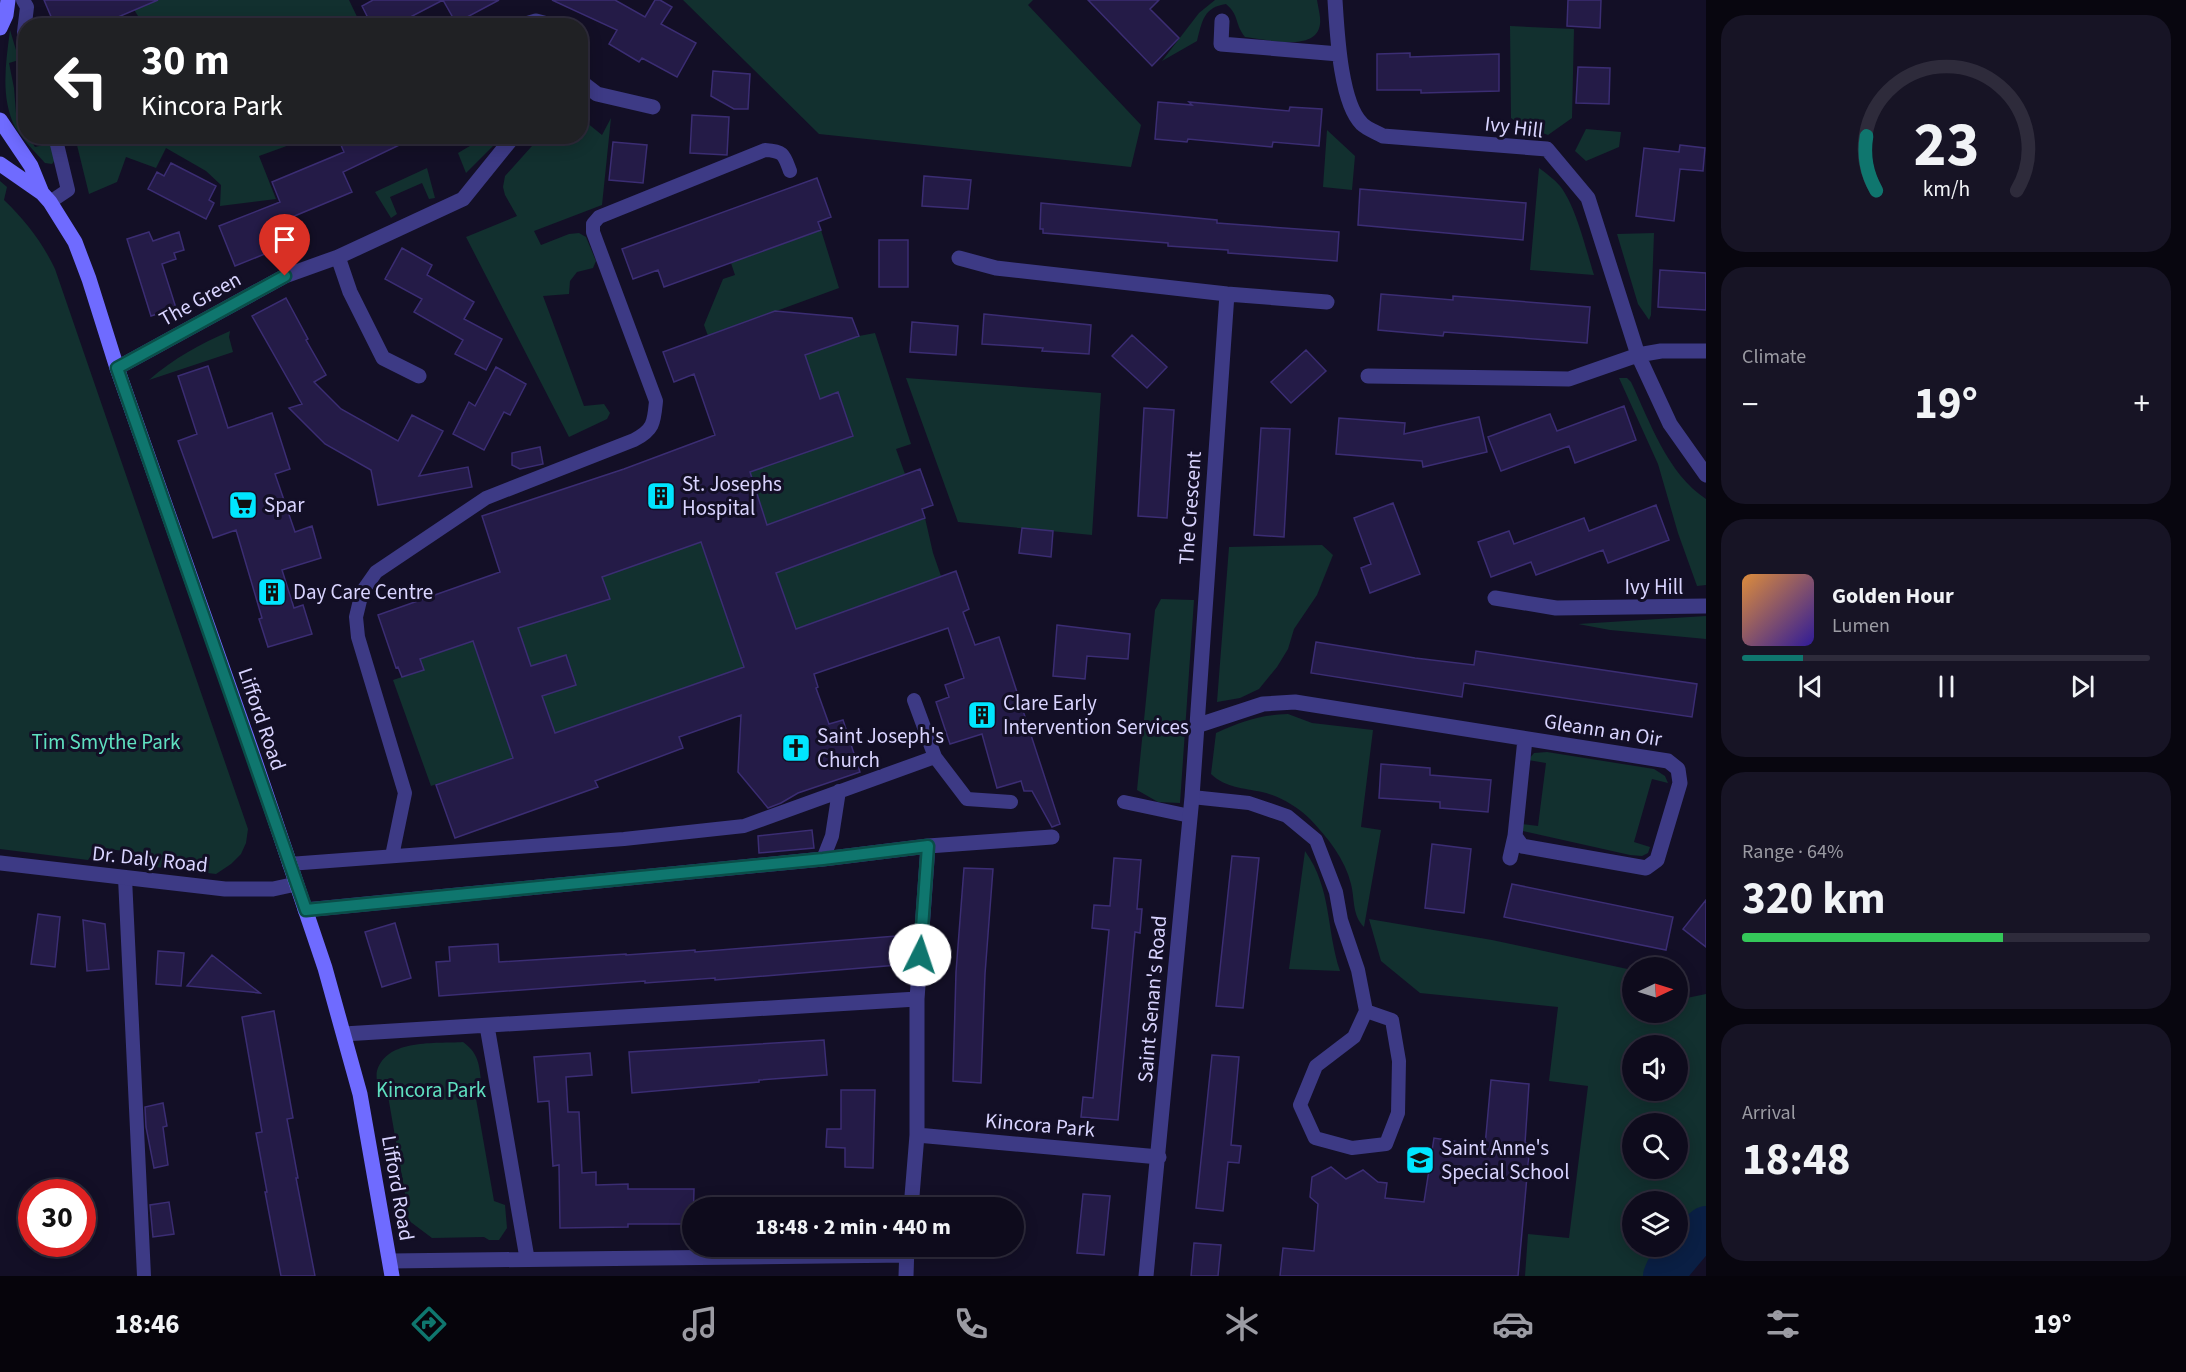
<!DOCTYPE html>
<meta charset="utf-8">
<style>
body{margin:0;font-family:"Source Sans 3",sans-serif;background:#171425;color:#f1f3f6;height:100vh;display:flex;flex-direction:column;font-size:22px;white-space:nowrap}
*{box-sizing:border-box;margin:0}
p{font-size:20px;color:#9b9ba3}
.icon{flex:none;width:33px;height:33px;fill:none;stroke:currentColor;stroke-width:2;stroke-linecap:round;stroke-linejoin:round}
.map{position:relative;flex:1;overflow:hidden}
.sheet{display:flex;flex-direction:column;gap:15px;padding:15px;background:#08060f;width:480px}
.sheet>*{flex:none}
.hud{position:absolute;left:18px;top:18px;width:570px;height:126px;border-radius:24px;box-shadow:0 3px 15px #0003,0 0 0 2px #2e2b3b;background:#202124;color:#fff;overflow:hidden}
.needle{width:39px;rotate:86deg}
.fabs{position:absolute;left:1622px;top:957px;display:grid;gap:12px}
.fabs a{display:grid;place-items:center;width:66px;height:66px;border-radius:50%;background:#0e0b1c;box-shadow:0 3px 15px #0003,0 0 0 2px #2e2b3b;font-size:30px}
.speed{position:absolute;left:18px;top:1179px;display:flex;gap:12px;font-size:30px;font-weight:700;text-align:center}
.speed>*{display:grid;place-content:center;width:78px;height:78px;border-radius:50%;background:#0e0b1c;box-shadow:0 3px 15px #0003,0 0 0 2px #2e2b3b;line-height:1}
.speed .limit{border:9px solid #d22;background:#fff;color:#111}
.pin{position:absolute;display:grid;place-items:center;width:51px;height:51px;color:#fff;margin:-62px -26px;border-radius:50% 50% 50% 0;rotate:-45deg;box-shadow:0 0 6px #0007}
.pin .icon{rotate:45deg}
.me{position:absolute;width:66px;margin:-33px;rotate:4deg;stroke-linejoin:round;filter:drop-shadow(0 0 4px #0008)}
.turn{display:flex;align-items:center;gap:21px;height:126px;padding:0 24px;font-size:27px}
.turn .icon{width:78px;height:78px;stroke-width:2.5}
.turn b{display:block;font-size:42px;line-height:51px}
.big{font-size:45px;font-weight:700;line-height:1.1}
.sheet .tile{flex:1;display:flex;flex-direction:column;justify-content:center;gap:9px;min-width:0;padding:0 21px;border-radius:24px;background:#171425}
.sheet .dial{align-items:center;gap:0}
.dial svg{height:156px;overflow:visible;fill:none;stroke:#2e2b3b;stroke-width:7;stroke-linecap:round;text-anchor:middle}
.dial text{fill:#f1f3f6;stroke:none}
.song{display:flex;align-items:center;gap:18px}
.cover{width:72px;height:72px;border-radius:9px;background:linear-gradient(135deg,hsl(30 70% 55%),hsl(250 70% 35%))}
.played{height:6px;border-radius:3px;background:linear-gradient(90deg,#0f766e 15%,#2e2b3b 15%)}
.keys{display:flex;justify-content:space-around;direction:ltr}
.heat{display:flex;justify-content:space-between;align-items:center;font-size:33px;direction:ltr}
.charge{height:9px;border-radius:4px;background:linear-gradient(90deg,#34c759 64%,#2e2b3b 0)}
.trip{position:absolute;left:682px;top:1197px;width:342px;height:60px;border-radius:30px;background:#0e0b1c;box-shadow:0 3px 15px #0003,0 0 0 2px #2e2b3b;font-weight:700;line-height:60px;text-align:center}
.dock{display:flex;height:96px;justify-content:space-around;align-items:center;background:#06040b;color:#9b9ba3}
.dock .icon{width:42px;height:42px}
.dock .active{color:#0f766e}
.dock b{font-size:27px;color:#f1f3f6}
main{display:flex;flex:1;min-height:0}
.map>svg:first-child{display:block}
.green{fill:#12302f;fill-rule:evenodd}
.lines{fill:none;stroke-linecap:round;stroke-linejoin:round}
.river{stroke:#0a1f44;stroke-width:42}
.building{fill:#241b47;stroke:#3b2d73;stroke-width:1.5;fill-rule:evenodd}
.lane{stroke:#3d3a85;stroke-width:14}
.street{stroke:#3d3a85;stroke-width:15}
.secondary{stroke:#6f6bff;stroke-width:15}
.route-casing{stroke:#0a4d48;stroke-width:15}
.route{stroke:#0f766e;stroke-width:10}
.labels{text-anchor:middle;stroke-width:6;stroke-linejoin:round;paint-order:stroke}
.street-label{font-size:21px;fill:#d9d4ff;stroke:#130f26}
.poi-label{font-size:21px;fill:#d9d4ff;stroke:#130f26;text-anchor:start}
.park-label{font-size:21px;fill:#5fe0c0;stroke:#130f26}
</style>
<main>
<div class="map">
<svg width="1706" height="1276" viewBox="0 0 1706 1276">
<rect width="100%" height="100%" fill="#130f26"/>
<path class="green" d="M128,0H349L361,25H134L138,16Z
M683,0H1033L1028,5L1141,125L1131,167L819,134Z
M1215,0H1317C1318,7 1321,17 1320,24C1317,53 1265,39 1245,37C1234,23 1240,16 1226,4C1204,7 1202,21 1197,41L1162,61L1199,13Z
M1510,26L1574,29L1572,118L1548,135L1521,125L1511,118Z
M10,30L19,60L9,63L14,88L16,113L25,131L26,136L29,137L35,147L51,143L56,159L52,164L45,163C35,152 23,140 15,127C0,97 6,62 10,30Z
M581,118L602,135L611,118L602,205L534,231L541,245L569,234L579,233L586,237L596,261L593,268L577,272L570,281L569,294L543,296L584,406L604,404L610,413L607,419L569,437L466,237L517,216L505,195L503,187L505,176L540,137L580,136Z
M1586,129L1621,132L1619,147L1586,161L1575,151Z
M1327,130L1355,156L1352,190L1323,187Z
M292,137L295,143L259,156L276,199L220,206L221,185L206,171L166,148L156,168L126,157L117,182L89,194L75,137Z
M485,137L494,145L466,173L458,153Z
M427,168L435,198L429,199L422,183L390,197L397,214L391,218L375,192Z
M1539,168C1547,174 1554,179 1560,186C1576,206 1586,250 1594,275L1530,270Z
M0,181L7,187L4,200C26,221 42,242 55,269L248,829L246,843L241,854L231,864L216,874L138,865L136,852L96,848L88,860L0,849Z
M821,230L839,288L708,336L704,325L723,279L735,275L731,263Z
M1654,233L1651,315L1649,320L1638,304L1617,234Z
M230,331L229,337L233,352L149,380C174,358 200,344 230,331Z
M875,333L911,444L896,449L905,474L767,525L742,475L838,393L820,399L814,380L766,368L859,336Z
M906,378L1101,393L1092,535L958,522Z
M1619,378H1627L1631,382C1650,422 1667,473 1706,499V585L1697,586L1678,533L1658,464Z
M925,518L933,553L941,576L796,629L776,573Z
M701,542L744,667L555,733L542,696L576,685L566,655L531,666L518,628L609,599L602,577Z
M1322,545L1333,555L1317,595L1294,629L1288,649L1277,667L1259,689L1240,698L1217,702L1229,547Z
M1161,599L1194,600L1180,803L1158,802L1137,790L1155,610Z
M1706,616V639L1610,630L1578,624Z
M473,641L513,758L431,786L393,680L423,670L420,659Z
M1288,714L1312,723L1373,730L1361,827L1381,830L1364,927C1352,915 1355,900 1351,884C1345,859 1328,838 1310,819C1298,807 1279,796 1262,792C1243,788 1226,788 1211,774L1216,733C1243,721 1259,715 1288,714Z
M1547,752L1654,769L1665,776L1668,783L1652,779L1634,842L1650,847L1648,853L1642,856L1630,855L1523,831L1521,824L1538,826L1546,763L1528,760L1534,753Z
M1305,851C1332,889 1326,929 1340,971L1289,969Z
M1369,919L1492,940L1632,970V1012H1677V1000L1706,994V1254L1686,1276H1525L1528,1234L1569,1238L1588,1086L1549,1081L1558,1007L1420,993L1381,961ZM1632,1046H1677V1090H1632ZM1632,1124H1677V1168H1632ZM1632,1202H1677V1246H1632Z
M463,1042C481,1055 479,1068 482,1088L475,1093L494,1201L505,1205L507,1228L499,1240H489L484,1237L432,1238L400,1214L398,1207L406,1200L387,1090L377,1085C377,1081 376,1074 377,1071C387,1038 436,1044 463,1042Z"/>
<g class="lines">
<path class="river" d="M1664,1276L1666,1271L1695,1236L1706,1227"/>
</g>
<path class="building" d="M44,0H158L97,26H55Z
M373,0H443L397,24L393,17L377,26H372L362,6Z
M443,0H499L456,23Z
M552,0H615L645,17L655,0H660L672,7L661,24L696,43L677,77L642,58L639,62L609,44L617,30Z
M1088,0H1159L1150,9L1179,38L1152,66Z
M1568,0H1601L1600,28L1567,26Z
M1410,53V57L1499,54V91L1421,93V90H1377V54Z
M1578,67L1610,68L1609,104L1576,103Z
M713,71L750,74L748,109H734L711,96Z
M1158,102L1192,105L1189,102L1289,111L1290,107L1322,109L1319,146L1273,142L1272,147L1188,139L1187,142L1155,139Z
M692,115L729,117L727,155L690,153Z
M337,136H418L343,172L352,192L273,225L282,247L235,266L219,226L280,202L272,182L344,152Z
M613,142L647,145L643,183L609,180Z
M1680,145L1705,148L1703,171L1680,169L1674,221L1636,216L1644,148L1679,152Z
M171,163L216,186L209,200L214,203L206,219L148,189L157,172L164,176Z
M924,176L971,180L968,209L922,206Z
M817,178L831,217L818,222L821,230L664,287L658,270L633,279L622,249Z
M1360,189L1526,203L1523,240L1358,225Z
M1041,203L1217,220V223L1339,232L1337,261L1228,253V250L1168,246V243L1043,233V229H1040Z
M149,232L153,241L179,232L184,250L174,253L176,259L162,264L176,308L151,316L127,239Z
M879,240H908V287H879Z
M402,248L432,265L427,275L474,302L464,319L502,339L486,370L455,354L463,340L414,312L422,299L385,279Z
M1660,270L1706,273V310L1658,307Z
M1381,294L1453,300V296L1590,307L1587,343L1444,332L1443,336L1378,330Z
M286,298L308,339L306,340L326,375L314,382L341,409L398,441L412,415L443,431L419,476L468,467L472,487L378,505L371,470L325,444L289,408L302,404L252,316Z
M775,311L852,318L859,336L805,355L820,399L838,392L853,436L750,472L767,525L920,469L933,505L922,509L925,518L776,573L796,629L956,571L969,609L963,612L975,645L999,637L1060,824L1052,827L1032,791H1024L1021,781L997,788L982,734L950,744L936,702L949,697L945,685L964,678L948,628L814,674L818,687L816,688L829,724L843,720L860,772L798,793L781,803L768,808L738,772L741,715L679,737L683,748L595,781L598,787L455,838L436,785L513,758L473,641L420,659L424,670L402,677L398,667L396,668L378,615L500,572L482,516L624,469L715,435L694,374L674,382L663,352ZM701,542L744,667L555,733L542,696L576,685L566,655L531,666L518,628L610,599L602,577Z
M984,314L1091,325L1089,354L1042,351L1043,348L982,344Z
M912,322L958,326L956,355L910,352Z
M1132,335L1167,367L1147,388L1112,356Z
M1306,350L1326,371L1291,403L1271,382Z
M208,366L228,428L272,413L290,469L275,474L295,532L312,526L321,558L282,570L294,608L303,605L312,634L268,647L259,619L262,618L236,530L213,538L178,441L197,434L178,376Z
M496,367L526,384L510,415L504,412L484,450L453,434L469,402L475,406Z
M1624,406L1636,440L1575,463L1569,446L1501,471L1488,437L1550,414L1557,431Z
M1144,408L1174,410L1167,518L1138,516Z
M1479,417L1487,452L1423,467L1422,461L1336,454L1339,418L1405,423L1404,434Z
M1261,428L1290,429L1284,537L1254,535Z
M540,447L543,464L520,469L512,465V453Z
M1393,503L1420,574L1370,593L1361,568L1371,564L1354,518Z
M1656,505L1669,540L1608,563L1603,550L1536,575L1531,562L1491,577L1478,542L1509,531L1514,544L1584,518L1589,531Z
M1022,528L1053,531L1051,557L1019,553Z
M1057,625L1130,634L1128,659L1087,656L1085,679L1053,676Z
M1316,642L1415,658L1474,665L1476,651L1697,684L1692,717L1464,683L1462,697L1311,673Z
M1381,764L1430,768V775L1491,780L1488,812L1440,808V802L1379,798Z
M812,830L814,848L759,853L758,836Z
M1432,844L1471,849L1464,913L1425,908Z
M1232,856L1259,858L1243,1008L1216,1006Z
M1114,858L1141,860L1137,909H1142L1140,933L1135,932L1118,1120L1081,1117L1083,1097L1093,1098L1109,930L1092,928L1094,905L1110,906Z
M964,868L993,869L985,974L981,1083L953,1081L956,972Z
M1512,884L1673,917L1666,950L1504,917Z
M1706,900V947L1683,929Z
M38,914L60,917L55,967L31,964Z
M83,920L105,924L109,969L87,971Z
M395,923L411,978L382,987L365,932Z
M896,936L898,965L715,980V978L645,983V981L439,996L436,962L450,961L449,947L498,944L499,962L626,954V955L695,950V952Z
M158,951L184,953L181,986L156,984Z
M212,955L232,971L260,993L187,986Z
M274,1011L293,1118L287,1119L298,1178H296L315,1276H281L265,1192H267L256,1133L262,1132L242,1017Z
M824,1040L827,1075L759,1080V1082L632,1093L629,1052Z
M590,1053L592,1075L566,1077L568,1112H579L582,1173L596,1172V1185L628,1184V1189H694L693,1224H628V1227L560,1228L559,1165L553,1166L549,1101L538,1102L534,1057Z
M1212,1055L1239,1057L1231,1145L1241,1146L1239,1163L1228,1162L1223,1211L1196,1208Z
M1491,1080L1529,1084L1525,1143H1530L1518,1276H1280L1283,1248L1314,1251L1318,1204L1310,1197L1312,1177L1331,1167L1346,1179L1363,1170L1378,1182L1387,1183L1385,1198L1424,1202L1434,1138L1485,1146Z
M841,1090H875L873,1168L845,1167V1148L826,1147L827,1129H841Z
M163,1103L167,1126L163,1127L168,1165L154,1168L146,1127L145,1107Z
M1083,1194L1110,1196L1104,1255L1077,1253Z
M169,1202L174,1234L153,1237L150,1205Z
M1194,1243L1221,1245L1218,1276H1191Z"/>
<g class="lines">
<path class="lane" d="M23,0L27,7L24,32L26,36
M50,202L68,190L55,136
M935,757L967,799L1011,802
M1192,797L1249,803L1287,816L1316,840L1336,892L1341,920L1358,970L1366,1011L1354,1037L1316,1066L1300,1105L1315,1138L1352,1148L1386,1144L1398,1113L1399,1061L1392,1020L1366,1011
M1124,802L1190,816
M392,856L405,793L358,637L356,617L362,592L376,572L486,498L634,440C654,430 654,422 656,401L593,232V224L599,217L765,150C784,151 784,155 790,171
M823,859L832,836L839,791
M289,864L624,839L744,826L935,757L914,700
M125,878L144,1276"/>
<path class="street" d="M1335,0C1337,30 1340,103 1362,124C1367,129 1376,132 1383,136L1547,149L1588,198L1638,355L1670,424L1706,475
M1222,21L1221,44L1339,54
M519,26L536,21L555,26
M580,81L597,94L653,107
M338,257L350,292L383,358L419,376
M959,258L996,268L1227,294L1327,302
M117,368L285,276L338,257L463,199L514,136
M1368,376L1569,379L1638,355L1661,351H1706
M1495,598L1556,608L1706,606
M1196,726L1263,704L1295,702L1668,761L1678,769L1680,783L1657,860L1646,868L1522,846L1515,836L1525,739
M1510,858L1515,836
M0,863L225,889H273L296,884
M305,910L823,859L928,846L1052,837
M487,1026L527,1258
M344,1034L917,999L928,846
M917,1135L1159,1157
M911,1208L917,1135V999
M390,1261L907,1255
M906,1276L907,1246
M1146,1276L1192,797L1227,294"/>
<path class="secondary" d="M0,28L6,15L8,0
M0,120L31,166L42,193
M0,164L42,193L50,202L75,242L89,279L117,368L251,749L325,968L360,1094L392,1276"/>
</g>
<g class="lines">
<g class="route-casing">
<path id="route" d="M285,276L117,368L306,910L823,859L928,846L920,955"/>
</g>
<use href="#route" class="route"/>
</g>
<defs>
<g id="building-square" transform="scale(1.5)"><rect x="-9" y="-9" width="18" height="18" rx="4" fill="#00e5ff" stroke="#130f26"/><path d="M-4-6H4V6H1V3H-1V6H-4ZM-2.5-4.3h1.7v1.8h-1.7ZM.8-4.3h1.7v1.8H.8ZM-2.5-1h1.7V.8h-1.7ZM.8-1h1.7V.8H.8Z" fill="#111"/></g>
<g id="supermarket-square" transform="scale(1.5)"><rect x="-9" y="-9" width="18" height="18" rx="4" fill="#00e5ff" stroke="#130f26"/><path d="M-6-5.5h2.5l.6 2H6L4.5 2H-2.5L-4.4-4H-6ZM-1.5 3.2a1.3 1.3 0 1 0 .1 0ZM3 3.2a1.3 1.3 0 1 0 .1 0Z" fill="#111"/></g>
<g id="church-square" transform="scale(1.5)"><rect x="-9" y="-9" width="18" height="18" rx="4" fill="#00e5ff" stroke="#130f26"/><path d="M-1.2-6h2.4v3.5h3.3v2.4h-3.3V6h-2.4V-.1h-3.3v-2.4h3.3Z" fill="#111"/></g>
<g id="school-square" transform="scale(1.5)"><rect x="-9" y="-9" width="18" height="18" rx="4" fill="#00e5ff" stroke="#130f26"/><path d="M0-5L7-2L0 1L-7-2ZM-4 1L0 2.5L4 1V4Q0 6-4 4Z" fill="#111"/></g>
</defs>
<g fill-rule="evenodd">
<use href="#building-square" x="661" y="496"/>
<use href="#supermarket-square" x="243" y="505"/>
<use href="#building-square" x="272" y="592"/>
<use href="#building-square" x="982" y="715"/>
<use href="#church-square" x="796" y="748"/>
<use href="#school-square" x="1420" y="1160"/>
</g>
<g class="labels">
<g class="street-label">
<text transform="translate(1514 127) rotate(7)" y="7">Ivy Hill</text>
<text transform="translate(200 299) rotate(-29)" y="7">The Green</text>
<text transform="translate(1190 508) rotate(-86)" y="7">The Crescent</text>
<text x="1654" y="594">Ivy Hill</text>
<text transform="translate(262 719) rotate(71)" y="7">Lifford Road</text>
<text transform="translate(1603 730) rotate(9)" y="7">Gleann an Oir</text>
<text transform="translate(150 859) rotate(6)" y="7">Dr. Daly Road</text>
<text transform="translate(1152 999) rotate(-85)" y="7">Saint Senan's Road</text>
<text transform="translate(1040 1125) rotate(5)" y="7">Kincora Park</text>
<text transform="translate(398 1188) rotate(80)" y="7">Lifford Road</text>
</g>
<g class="poi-label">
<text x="682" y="491">St. Josephs<tspan x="682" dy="24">Hospital</tspan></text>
<text x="264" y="512">Spar</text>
<text x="293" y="599">Day Care Centre</text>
<text x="1003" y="710">Clare Early<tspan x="1003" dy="24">Intervention Services</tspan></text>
<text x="817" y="743">Saint Joseph's<tspan x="817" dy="24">Church</tspan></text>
<text x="1441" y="1155">Saint Anne's<tspan x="1441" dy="24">Special School</tspan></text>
</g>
<g class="park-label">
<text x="106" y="749">Tim Smythe Park</text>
<text x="431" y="1097">Kincora Park</text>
</g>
</g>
</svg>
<div class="fabs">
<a><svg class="needle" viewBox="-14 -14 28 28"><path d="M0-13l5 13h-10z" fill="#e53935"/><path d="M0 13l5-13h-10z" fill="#9b9ba3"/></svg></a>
<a><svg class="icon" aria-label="sound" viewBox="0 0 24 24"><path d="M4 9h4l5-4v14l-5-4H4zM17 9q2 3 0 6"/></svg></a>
<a><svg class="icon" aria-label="search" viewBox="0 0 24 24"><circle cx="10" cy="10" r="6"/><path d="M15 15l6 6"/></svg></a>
<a><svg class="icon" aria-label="layers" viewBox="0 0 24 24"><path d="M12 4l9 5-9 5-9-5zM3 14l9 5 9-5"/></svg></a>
</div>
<div class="speed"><div class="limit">30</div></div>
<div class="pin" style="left:285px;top:276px;background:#d93025"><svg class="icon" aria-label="arrive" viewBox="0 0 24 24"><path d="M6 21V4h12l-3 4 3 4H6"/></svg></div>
<svg class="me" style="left:920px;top:955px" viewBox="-20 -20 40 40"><circle r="19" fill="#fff"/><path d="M0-13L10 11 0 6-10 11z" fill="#0f766e"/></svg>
<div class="trip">18:48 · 2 min · 440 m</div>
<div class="hud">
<div class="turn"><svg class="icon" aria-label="left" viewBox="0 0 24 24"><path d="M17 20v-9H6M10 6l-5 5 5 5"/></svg><div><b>30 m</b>Kincora Park</div></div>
</div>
</div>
<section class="sheet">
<div class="tile dial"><svg viewBox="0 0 100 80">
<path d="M14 69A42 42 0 1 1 86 69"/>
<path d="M14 69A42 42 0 0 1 9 41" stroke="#0f766e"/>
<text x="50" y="56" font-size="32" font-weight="700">23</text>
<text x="50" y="72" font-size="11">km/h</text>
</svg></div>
<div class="tile"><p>Climate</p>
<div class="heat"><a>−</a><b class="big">19°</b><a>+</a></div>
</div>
<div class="tile">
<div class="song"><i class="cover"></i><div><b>Golden Hour</b><p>Lumen</p></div></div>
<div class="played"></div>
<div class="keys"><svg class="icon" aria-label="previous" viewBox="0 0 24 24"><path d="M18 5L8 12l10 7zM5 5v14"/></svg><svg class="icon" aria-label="pause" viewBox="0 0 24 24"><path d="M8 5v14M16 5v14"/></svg><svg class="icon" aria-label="next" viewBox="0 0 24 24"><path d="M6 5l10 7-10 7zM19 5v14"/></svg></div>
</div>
<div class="tile"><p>Range · 64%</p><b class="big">320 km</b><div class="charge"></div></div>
<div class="tile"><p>Arrival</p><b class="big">18:48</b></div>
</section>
</main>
<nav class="dock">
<b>18:46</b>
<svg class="icon active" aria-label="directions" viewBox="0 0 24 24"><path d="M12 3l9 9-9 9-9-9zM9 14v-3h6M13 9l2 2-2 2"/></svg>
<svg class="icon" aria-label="music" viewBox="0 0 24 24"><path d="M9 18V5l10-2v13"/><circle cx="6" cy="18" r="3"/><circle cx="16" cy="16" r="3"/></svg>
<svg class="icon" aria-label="phone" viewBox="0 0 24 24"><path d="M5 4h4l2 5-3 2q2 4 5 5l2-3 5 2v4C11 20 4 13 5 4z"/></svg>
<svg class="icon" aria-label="climate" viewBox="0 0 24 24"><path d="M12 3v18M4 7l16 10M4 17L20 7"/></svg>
<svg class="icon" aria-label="car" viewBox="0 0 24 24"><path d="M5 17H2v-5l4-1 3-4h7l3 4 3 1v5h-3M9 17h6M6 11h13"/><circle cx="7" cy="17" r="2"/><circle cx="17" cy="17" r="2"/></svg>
<svg class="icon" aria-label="filters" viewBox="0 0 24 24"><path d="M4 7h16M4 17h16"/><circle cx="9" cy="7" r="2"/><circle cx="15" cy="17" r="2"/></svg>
<b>19°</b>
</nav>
